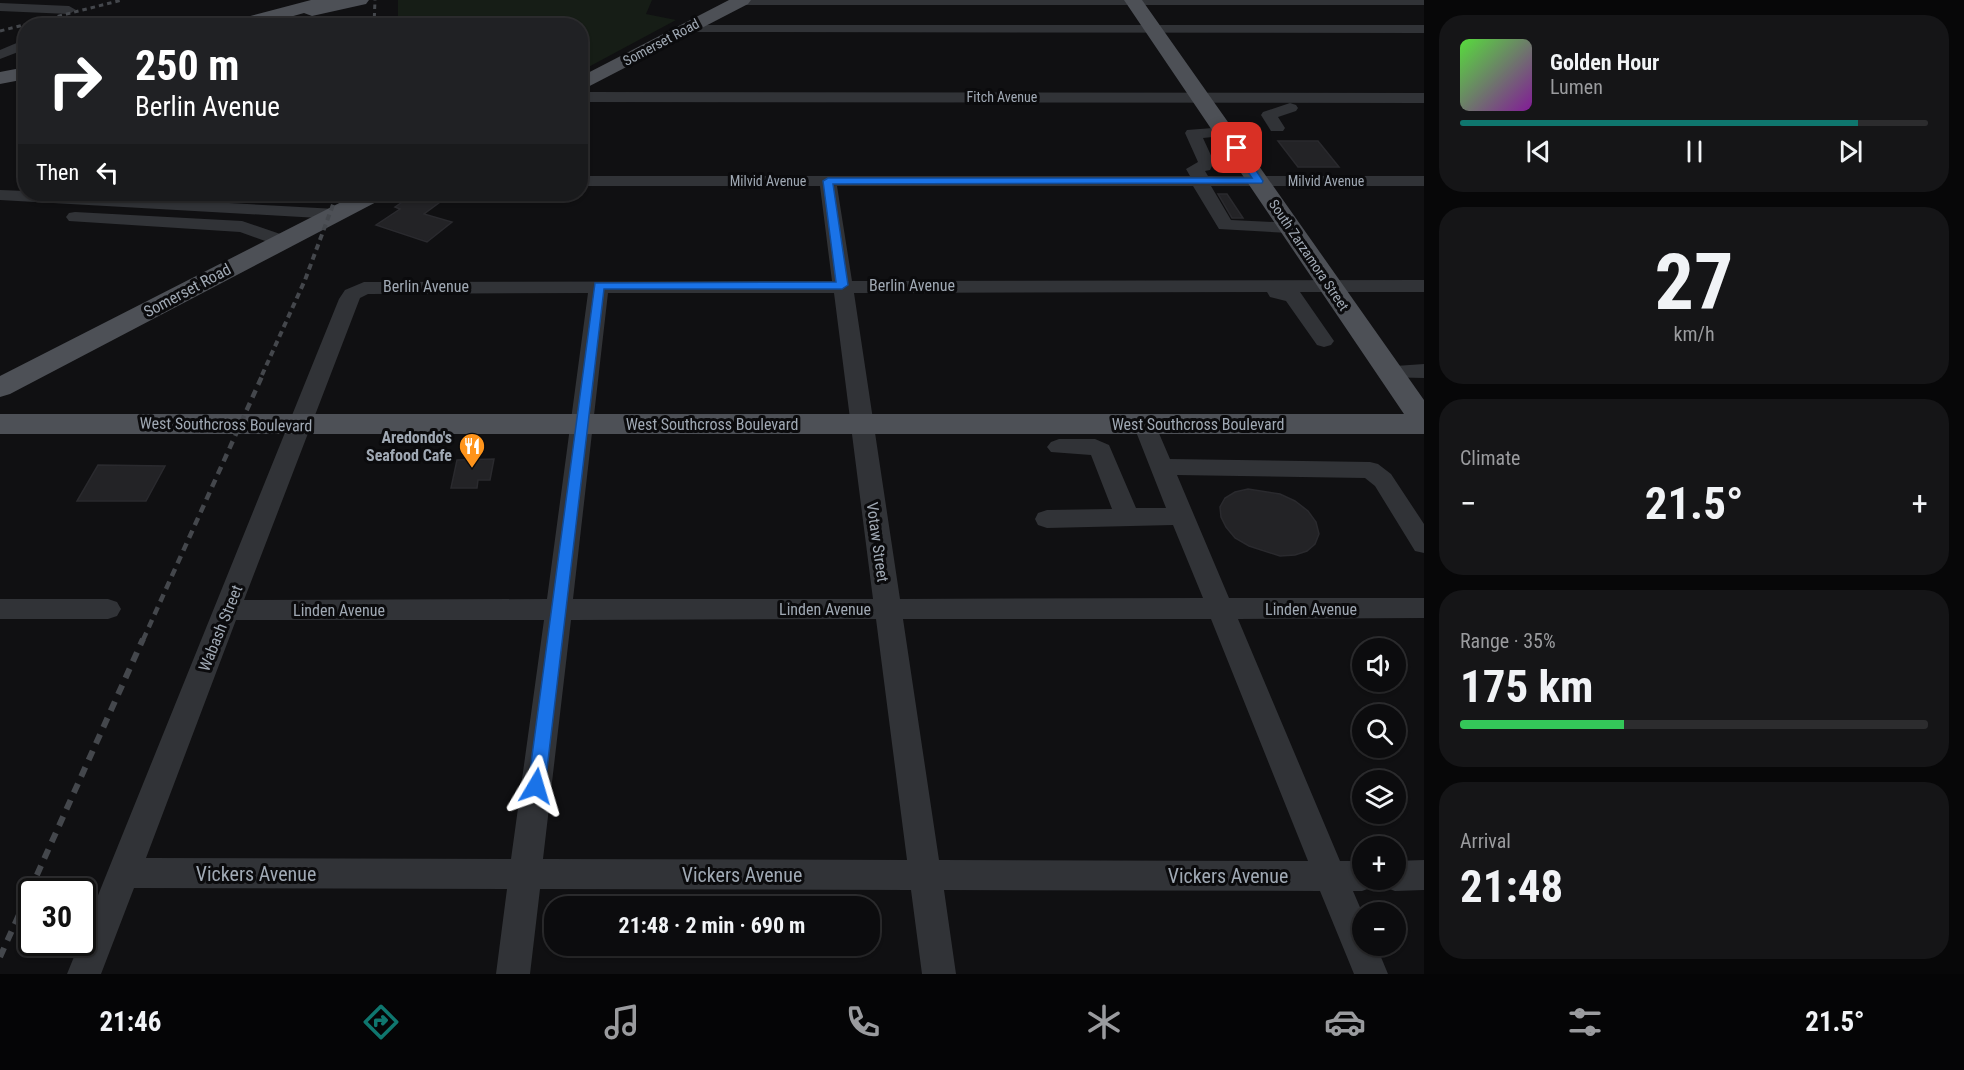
<!DOCTYPE html>
<meta charset="utf-8">
<style>
body{margin:0;font-family:"Roboto Condensed",sans-serif;background:#151517;color:#f1f3f6;height:100vh;display:flex;flex-direction:column;font-size:22px;white-space:nowrap}
*{box-sizing:border-box;margin:0}
p{font-size:20px;color:#9a9b9e}
.icon{flex:none;width:33px;height:33px;fill:none;stroke:currentColor;stroke-width:2;stroke-linecap:round;stroke-linejoin:round}
.map{position:relative;flex:1;overflow:hidden}
.side{display:flex;flex-direction:column;gap:15px;padding:15px;background:#070708;width:540px}
.side>*{flex:none}
.guide{position:absolute;left:18px;top:18px;width:570px;height:183px;border-radius:24px;box-shadow:0 2px 4px #0004,0 0 0 2px #2c2c2e;background:#202124;color:#fff;overflow:hidden}
.controls{position:absolute;left:1352px;top:638px;display:grid;gap:12px}
.controls a{display:grid;place-items:center;width:54px;height:54px;border-radius:50%;background:#0c0c0e;box-shadow:0 2px 4px #0004,0 0 0 2px #2c2c2e;font-size:30px}
.speed{position:absolute;left:18px;top:878px;display:flex;gap:12px;font-size:30px;font-weight:700;text-align:center}
.speed>*{display:grid;place-content:center;width:78px;height:78px;border-radius:50%;background:#0c0c0e;box-shadow:0 2px 4px #0004,0 0 0 2px #2c2c2e;line-height:1}
.speed .limit{border:3px solid #111;border-radius:9px;background:#fff;color:#111}
.pin{position:absolute;display:grid;place-items:center;width:51px;height:51px;color:#fff;margin:-26px;border-radius:12px;box-shadow:0 3px 9px #0006}
.me{position:absolute;width:66px;margin:-33px;rotate:7deg;stroke-linejoin:round;filter:drop-shadow(0 0 4px #0008)}
.turn{display:flex;align-items:center;gap:21px;height:126px;padding:0 18px;font-size:27px}
.turn .icon{width:78px;height:78px;stroke-width:2.5}
.turn b{display:block;font-size:42px;line-height:51px}
.then{display:flex;align-items:center;height:57px;padding:0 18px;background:#0003;gap:12px;font-size:22px}
.big{font-size:45px;font-weight:700;line-height:1.1}
.side .widget{flex:1;display:flex;flex-direction:column;justify-content:center;gap:9px;min-width:0;padding:0 21px;border-radius:24px;background:#151517}
.side .dial{align-items:center;gap:0}
.dial b{font-size:78px;line-height:1}
.song{display:flex;align-items:center;gap:18px}
.cover{width:72px;height:72px;border-radius:9px;background:linear-gradient(135deg,hsl(110 70% 55%),hsl(290 70% 35%))}
.played{height:6px;border-radius:3px;background:linear-gradient(90deg,#0f766e 85%,#2c2c2e 85%)}
.keys{display:flex;justify-content:space-around;direction:ltr}
.heat{display:flex;justify-content:space-between;align-items:center;font-size:33px;direction:ltr}
.charge{height:9px;border-radius:4px;background:linear-gradient(90deg,#34c759 35%,#2c2c2e 0)}
.trip{position:absolute;left:544px;top:896px;width:336px;height:60px;border-radius:24px;background:#0c0c0e;box-shadow:0 2px 4px #0004,0 0 0 2px #2c2c2e;font-weight:700;line-height:60px;text-align:center}
.dock{display:flex;height:96px;justify-content:space-around;align-items:center;background:#050506;color:#9a9b9e}
.dock .icon{width:42px;height:42px}
.dock .on{color:#0f766e}
.dock b{font-size:27px;color:#f1f3f6}
main{display:flex;flex:1;min-height:0}
.map>svg:first-child{display:block}
.green{fill:#161d16}
.building{fill:#232326;stroke:#2a2a2e;stroke-width:1.5}
.lines{fill:none;stroke-linecap:round;stroke-linejoin:round}
.minor{fill:#313337;fill-rule:evenodd}
.major{fill:#4d5056;fill-rule:evenodd}
.rail-far3{stroke:#44474c;stroke-width:3;stroke-dasharray:4.5 4;stroke-linecap:butt}
.rail-far2{stroke:#44474c;stroke-width:4;stroke-dasharray:6 4.5;stroke-linecap:butt}
.rail-far1{stroke:#44474c;stroke-width:4.5;stroke-dasharray:8 6;stroke-linecap:butt}
.rail{stroke:#44474c;stroke-width:6;stroke-dasharray:10 8;stroke-linecap:butt}
.route{fill:#1a73e8;stroke:#114b97;stroke-width:1.5}
.labels{text-anchor:middle;stroke-width:6;stroke-linejoin:round;paint-order:stroke}
.far-street-label{font-size:14px;fill:#a0a9b4;stroke:#0b0b0d}
.street-label{font-size:16px;fill:#a0a9b4;stroke:#0b0b0d}
.poi-label{font-size:16px;font-weight:bold;fill:#a0a9b4;stroke:#0b0b0d;text-anchor:end}
.near-street-label{font-size:20px;fill:#a0a9b4;stroke:#0b0b0d}
</style>
<main>
<div class="map">
<svg width="1424" height="974" viewBox="0 0 1424 974">
<rect width="100%" height="100%" fill="#101012"/>
<path class="green" d="M398,0H652L646,14L676,20L581,71L580,26L398,25Z"/>
<path class="building" d="M1278,141H1318L1339,167H1298Z
M414,194H451L424,214L452,222L427,242L376,225L400,209L395,207Z
M1218,194H1227L1243,218H1232Z
M494,459L490,480H478L477,488H451L457,460Z
M98,465L165,466L146,501H77Z
M1248,489L1280,494L1295,501L1308,511L1316,522L1319,534L1315,544L1307,551L1295,555L1280,556L1249,546L1235,538L1226,527L1221,517L1220,507L1225,498L1235,492Z"/>
<g class="lines">
<path class="minor" d="M735,0H1424V5H741L736,4Z
M0,3L69,6L76,10L69,14L0,11Z
M686,25H1424V33L681,32L679,29L681,26Z
M26,39V49L0,59V50Z
M580,92L1424,93V103L580,102Z
M1290,103L1296,105L1298,108L1296,111L1278,117L1285,128L1283,131H1271L1261,115L1263,112Z
M1226,127L1234,132L1232,135L1203,138L1214,162L1210,170L1205,171L1208,176H1424V186H1211L1231,220L1296,223L1298,227L1296,231L1289,233L1219,229L1193,186H837L852,281L1424,280V292H1300L1334,341L1331,345L1324,347L1317,345L1286,301L1270,297L1267,292L854,293L900,599L1203,598L1173,525L1047,528L1038,525L1035,519L1038,513L1047,510L1112,509L1091,455L1051,452L1047,447L1051,442L1059,439H1095L1109,445L1136,508H1166L1133,424L1136,419L1144,417L1152,419L1155,424L1170,459L1370,462L1378,464L1391,474L1424,524V553L1415,551L1375,486L1365,478L1177,475L1229,598H1424V618L1238,619L1340,861H1362V879H1377L1373,887L1362,891H1353L1362,912V945H1376L1388,974H1354L1320,891L944,890L956,974H922L911,890L540,889L530,974H496L507,889L134,888L101,974H67L80,942H82V935L107,873L339,299L345,290L364,282L832,281L820,186H580V176H1190L1186,169L1198,162L1185,133L1187,130ZM588,293L547,599L244,600L360,298L368,294ZM608,293H834L873,599H573ZM876,619L907,860L543,859L571,620ZM903,619H1211L1308,861L939,860ZM236,620H544L511,859L146,858Z
M0,190L26,191V194H68L336,209L342,210L345,214L342,218L336,219L0,200Z
M75,212L242,221L289,237L291,241L289,245L282,247L240,232L69,221L66,217L69,213Z
M1424,364V378L1381,377L1378,372L1381,367Z
M0,599H108L117,602L121,609L117,616L108,619H0Z
M1424,860V890L1395,891L1384,887L1380,879H1395V861Z"/>
<path class="major" d="M311,0H369L366,4L312,16L304,13L258,26H226L228,22Z
M729,0H751L748,4L580,91V77Z
M1124,0H1142L1424,400V434H0V414H1404Z
M26,67V79L0,84V72Z
M357,194H386L382,199L10,394L0,397V376Z"/>
<path class="rail-far3" d="M374,26L375,0
M0,31L122,0"/>
<path class="rail-far2" d="M262,375L305,280L337,194"/>
<path class="rail-far1" d="M143,640L263,374"/>
<path class="rail" d="M0,957L143,639"/>
</g>
<path class="route" d="M1233,146H1240L1263,181L1262,183L833,184L848,285L842,289H604L545,786L543,792L536,794L530,792L528,786L595,283L836,282L823,181L828,178H1252L1232,148Z"/>
<defs>
<g id="restaurant-pin" transform="scale(1.35)"><path d="M0 17L-7.5 6A9.5 9.5 0 1 1 7.5 6Z" fill="#ff941b" stroke="#0b0b0d"/><path d="M-5-6h1v4h1v-4h1v4h1v-4h1v5L-1.5 .5V6h-2V.5L-5-1ZM5-6V6H3V1.5H1.5Q1.5-4 5-6Z" fill="#fff"/></g>
</defs>
<g fill-rule="evenodd">
<use href="#restaurant-pin" x="472" y="446"/>
</g>
<g class="labels">
<g class="far-street-label">
<text transform="translate(661 42) rotate(-28)" y="5">Somerset Road</text>
<text x="1002" y="102">Fitch Avenue</text>
<text x="768" y="186">Milvid Avenue</text>
<text x="1326" y="186">Milvid Avenue</text>
<text transform="translate(1309 255) rotate(56)" y="5">South Zarzamora Street</text>
</g>
<g class="street-label">
<text x="912" y="291">Berlin Avenue</text>
<text x="426" y="292">Berlin Avenue</text>
<text transform="translate(187 290) rotate(-28)" y="6">Somerset Road</text>
<text transform="translate(226 424) rotate(1)" y="6">West Southcross Boulevard</text>
<text x="712" y="430">West Southcross Boulevard</text>
<text x="1198" y="430">West Southcross Boulevard</text>
<text transform="translate(878 542) rotate(82)" y="6">Votaw Street</text>
<text x="825" y="615">Linden Avenue</text>
<text x="1311" y="615">Linden Avenue</text>
<text x="339" y="616">Linden Avenue</text>
<text transform="translate(220 628) rotate(-68)" y="6">Wabash Street</text>
</g>
<g class="poi-label">
<text x="452" y="443">Aredondo's<tspan x="452" dy="18">Seafood Cafe</tspan></text>
</g>
<g class="near-street-label">
<text x="256" y="881">Vickers Avenue</text>
<text x="742" y="882">Vickers Avenue</text>
<text x="1228" y="883">Vickers Avenue</text>
</g>
</g>
</svg>
<div class="controls">
<a><svg class="icon" aria-label="sound" viewBox="0 0 24 24"><path d="M4 9h4l5-4v14l-5-4H4zM17 9q2 3 0 6"/></svg></a>
<a><svg class="icon" aria-label="search" viewBox="0 0 24 24"><circle cx="10" cy="10" r="6"/><path d="M15 15l6 6"/></svg></a>
<a><svg class="icon" aria-label="layers" viewBox="0 0 24 24"><path d="M12 4l9 5-9 5-9-5zM3 14l9 5 9-5"/></svg></a>
<a>+</a>
<a>−</a>
</div>
<div class="speed"><div class="limit">30</div></div>
<div class="pin" style="left:1237px;top:148px;background:#d93025"><svg class="icon" aria-label="arrive" viewBox="0 0 24 24"><path d="M6 21V4h12l-3 4 3 4H6"/></svg></div>
<svg class="me" style="left:536px;top:786px" viewBox="-20 -20 40 40"><path d="M0-17L14 15 0 8-14 15z" fill="#1a73e8" stroke="#fff" stroke-width="4"/></svg>
<div class="trip">21:48 · 2 min · 690 m</div>
<div class="guide">
<div class="turn"><svg class="icon" aria-label="right" viewBox="0 0 24 24"><path d="M7 20v-9h11M14 6l5 5-5 5"/></svg><div><b>250 m</b>Berlin Avenue</div></div>
<div class="then">Then<svg class="icon" aria-label="left" viewBox="0 0 24 24"><path d="M17 20v-9H6M10 6l-5 5 5 5"/></svg></div>
</div>
</div>
<section class="side">
<div class="widget">
<div class="song"><i class="cover"></i><div><b>Golden Hour</b><p>Lumen</p></div></div>
<div class="played"></div>
<div class="keys"><svg class="icon" aria-label="previous" viewBox="0 0 24 24"><path d="M18 5L8 12l10 7zM5 5v14"/></svg><svg class="icon" aria-label="pause" viewBox="0 0 24 24"><path d="M8 5v14M16 5v14"/></svg><svg class="icon" aria-label="next" viewBox="0 0 24 24"><path d="M6 5l10 7-10 7zM19 5v14"/></svg></div>
</div>
<div class="widget dial"><b>27</b><p>km/h</p></div>
<div class="widget"><p>Climate</p>
<div class="heat"><a>−</a><b class="big">21.5°</b><a>+</a></div>
</div>
<div class="widget"><p>Range · 35%</p><b class="big">175 km</b><div class="charge"></div></div>
<div class="widget"><p>Arrival</p><b class="big">21:48</b></div>
</section>
</main>
<nav class="dock">
<b>21:46</b>
<svg class="icon on" aria-label="directions" viewBox="0 0 24 24"><path d="M12 3l9 9-9 9-9-9zM9 14v-3h6M13 9l2 2-2 2"/></svg>
<svg class="icon" aria-label="music" viewBox="0 0 24 24"><path d="M9 18V5l10-2v13"/><circle cx="6" cy="18" r="3"/><circle cx="16" cy="16" r="3"/></svg>
<svg class="icon" aria-label="phone" viewBox="0 0 24 24"><path d="M5 4h4l2 5-3 2q2 4 5 5l2-3 5 2v4C11 20 4 13 5 4z"/></svg>
<svg class="icon" aria-label="climate" viewBox="0 0 24 24"><path d="M12 3v18M4 7l16 10M4 17L20 7"/></svg>
<svg class="icon" aria-label="car" viewBox="0 0 24 24"><path d="M5 17H2v-5l4-1 3-4h7l3 4 3 1v5h-3M9 17h6M6 11h13"/><circle cx="7" cy="17" r="2"/><circle cx="17" cy="17" r="2"/></svg>
<svg class="icon" aria-label="filters" viewBox="0 0 24 24"><path d="M4 7h16M4 17h16"/><circle cx="9" cy="7" r="2"/><circle cx="15" cy="17" r="2"/></svg>
<b>21.5°</b>
</nav>
